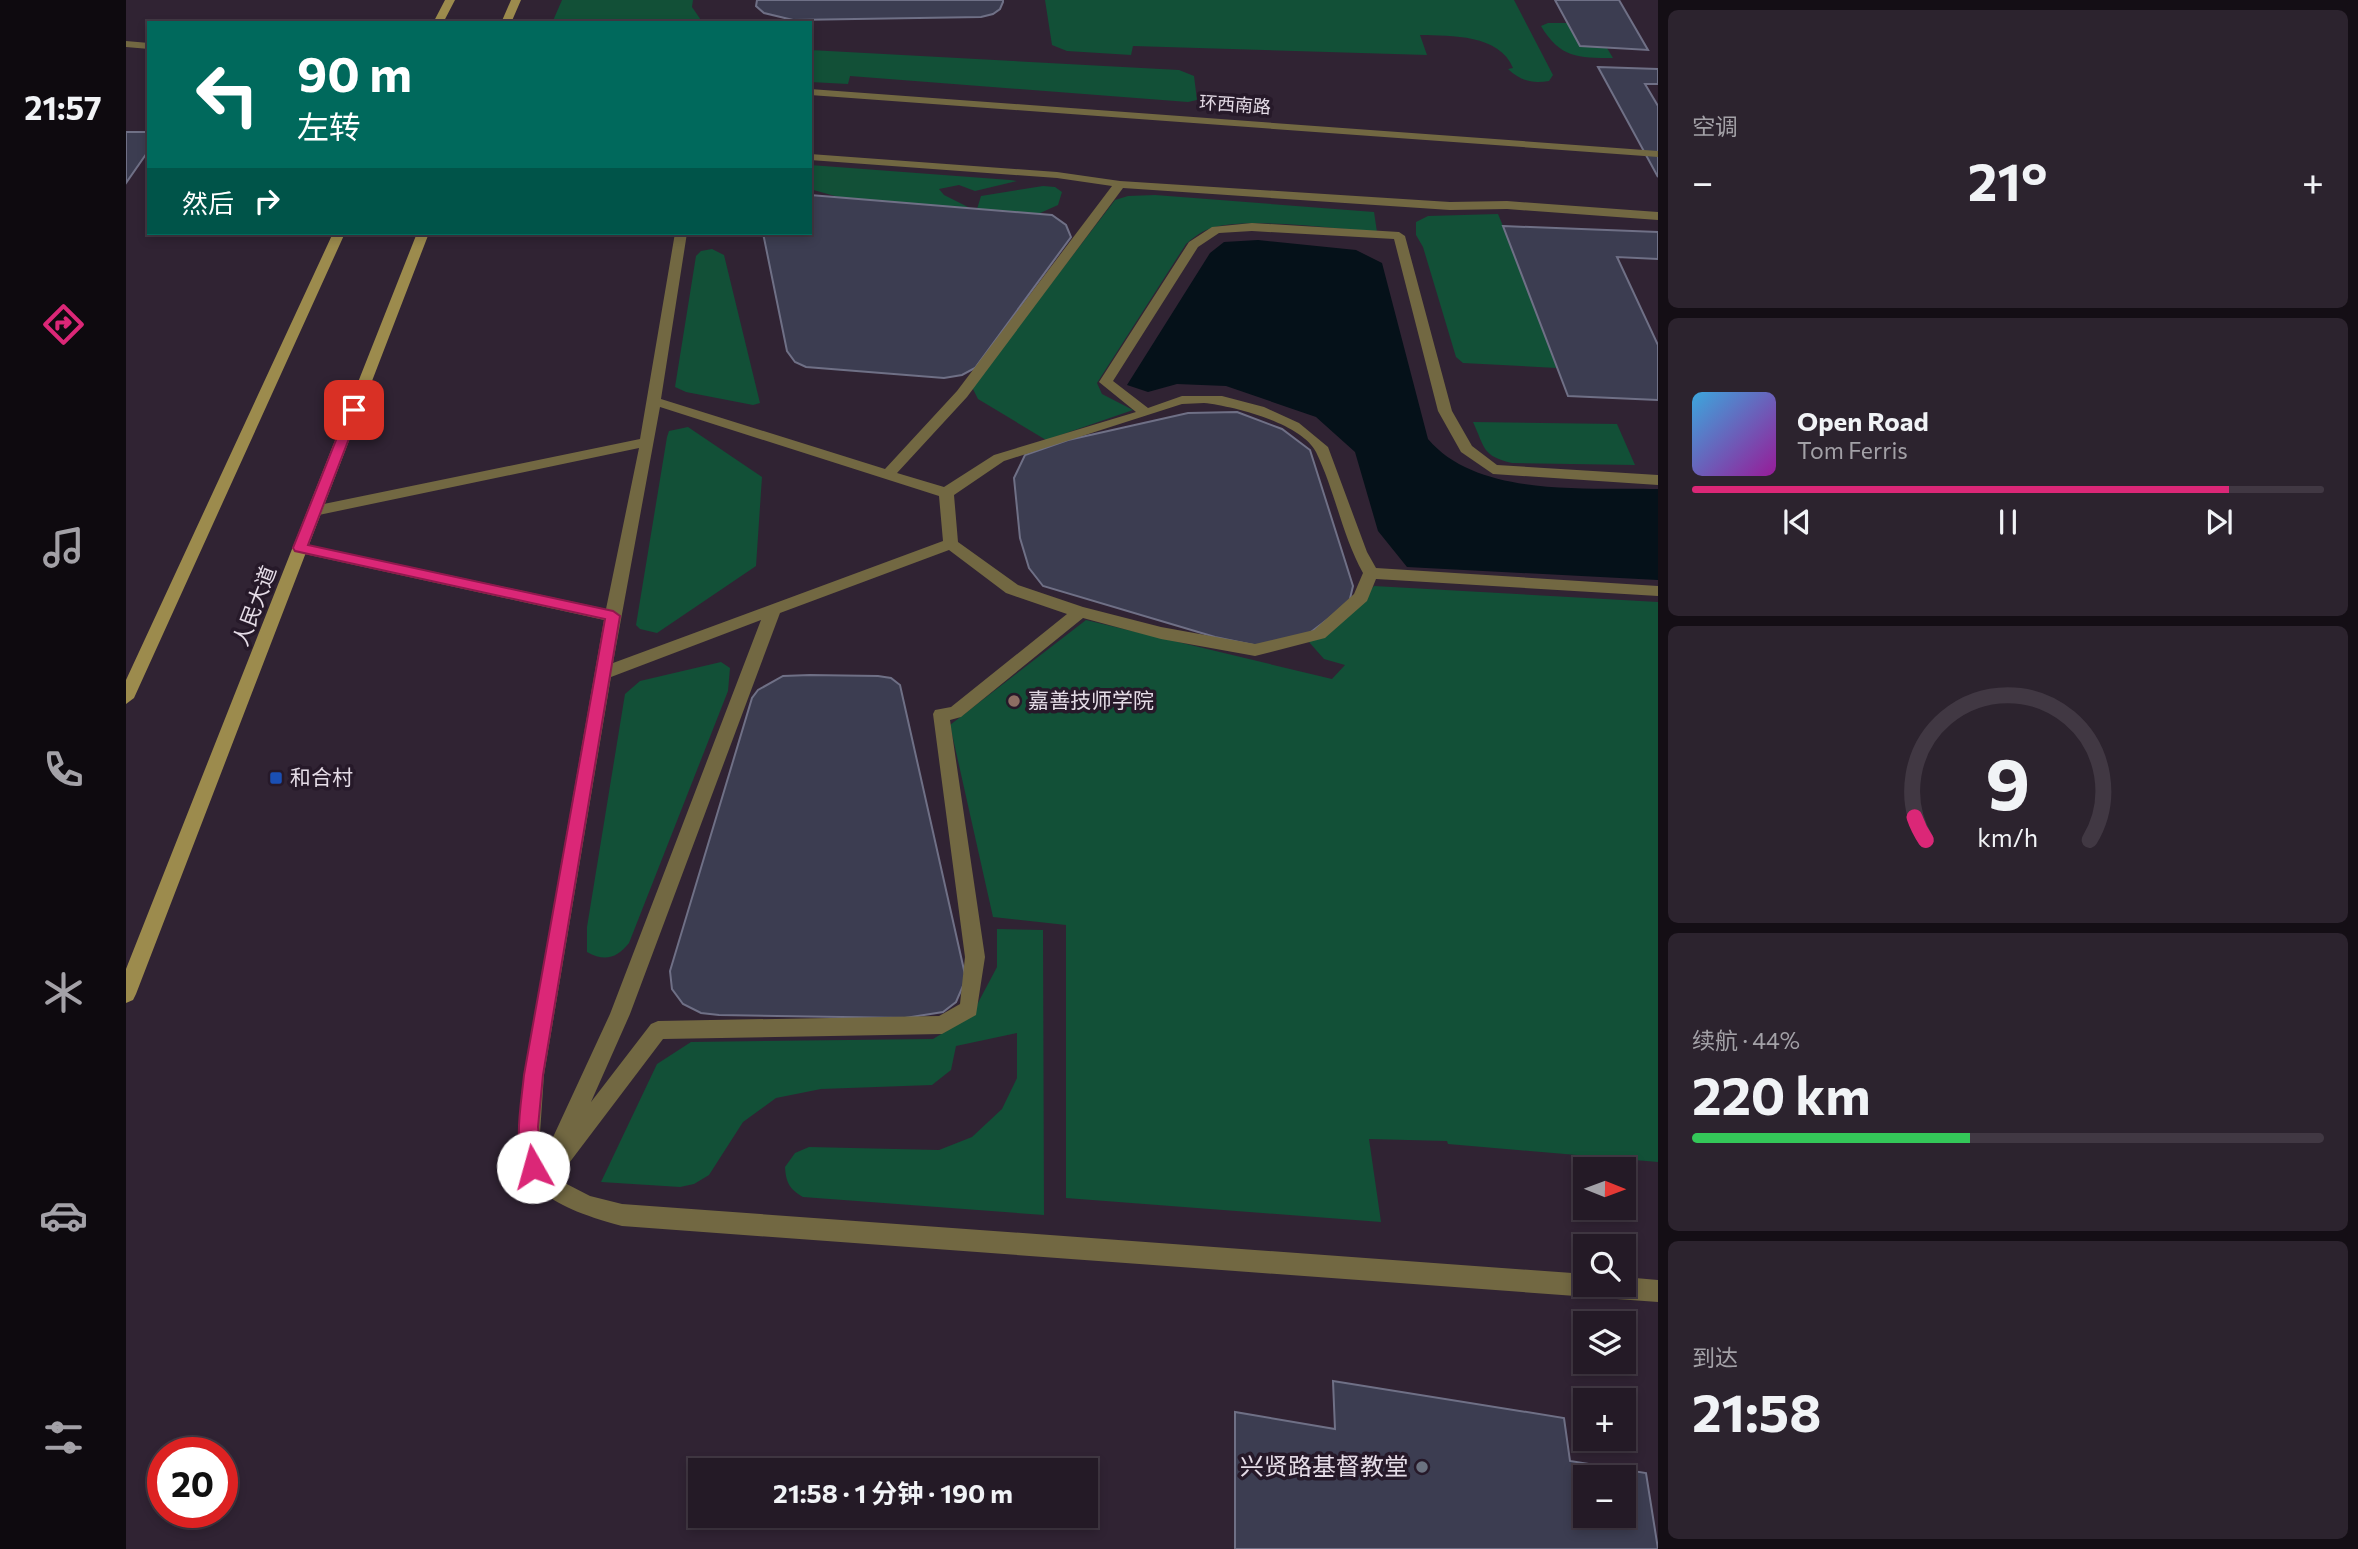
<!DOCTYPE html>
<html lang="zh">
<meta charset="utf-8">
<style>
body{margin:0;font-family:Commissioner,"Noto Sans SC",sans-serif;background:#2c232e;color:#f1f3f6;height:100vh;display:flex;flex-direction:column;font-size:26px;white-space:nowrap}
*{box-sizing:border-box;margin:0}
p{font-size:23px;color:#a3a1a7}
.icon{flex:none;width:38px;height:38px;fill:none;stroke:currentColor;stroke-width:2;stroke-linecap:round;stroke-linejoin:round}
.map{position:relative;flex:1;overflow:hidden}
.drawer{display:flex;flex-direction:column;gap:10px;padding:10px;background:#140e15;width:700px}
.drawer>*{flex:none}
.guide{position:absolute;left:21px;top:21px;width:665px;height:214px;border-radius:0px;box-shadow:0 4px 10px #0003,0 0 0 2px #413843;background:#00695c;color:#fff;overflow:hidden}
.needle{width:46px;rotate:91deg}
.fabs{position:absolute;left:1447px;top:1157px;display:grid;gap:14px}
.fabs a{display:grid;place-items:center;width:63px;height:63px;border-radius:0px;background:#241a26;box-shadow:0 4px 10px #0003,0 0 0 2px #413843;font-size:35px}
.speed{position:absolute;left:21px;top:1437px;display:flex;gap:14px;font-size:35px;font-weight:700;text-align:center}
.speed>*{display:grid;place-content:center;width:91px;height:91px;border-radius:50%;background:#241a26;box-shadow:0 4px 10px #0003,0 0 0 2px #413843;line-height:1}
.speed .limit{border:10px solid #d22;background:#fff;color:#111}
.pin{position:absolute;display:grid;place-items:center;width:60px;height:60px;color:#fff;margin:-30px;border-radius:14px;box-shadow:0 4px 10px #0006}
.me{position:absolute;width:77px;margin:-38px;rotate:353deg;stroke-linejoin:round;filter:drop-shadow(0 0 5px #0008)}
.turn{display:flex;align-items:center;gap:24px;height:147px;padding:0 35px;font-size:32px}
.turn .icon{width:91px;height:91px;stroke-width:2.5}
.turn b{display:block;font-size:49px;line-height:60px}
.then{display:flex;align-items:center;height:66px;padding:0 35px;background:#0003;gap:14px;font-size:26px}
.big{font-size:52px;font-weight:700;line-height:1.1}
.drawer .tile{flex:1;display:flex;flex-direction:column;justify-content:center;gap:10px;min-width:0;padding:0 24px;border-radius:10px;background:#2c232e}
.drawer .dial{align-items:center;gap:0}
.dial svg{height:182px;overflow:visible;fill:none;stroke:#413843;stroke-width:7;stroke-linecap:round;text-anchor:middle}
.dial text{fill:#f1f3f6;stroke:none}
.song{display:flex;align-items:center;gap:21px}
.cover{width:84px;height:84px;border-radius:10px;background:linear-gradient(135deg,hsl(200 70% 55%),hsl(300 70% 35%))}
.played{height:7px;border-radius:4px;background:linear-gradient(90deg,#db2777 85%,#413843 85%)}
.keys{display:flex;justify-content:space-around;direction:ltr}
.heat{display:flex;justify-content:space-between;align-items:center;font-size:38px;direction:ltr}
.charge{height:10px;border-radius:5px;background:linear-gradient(90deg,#34c759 44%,#413843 0)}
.trip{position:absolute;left:562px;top:1458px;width:410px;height:70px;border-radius:0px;background:#241a26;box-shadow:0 4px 10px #0003,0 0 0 2px #413843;font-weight:700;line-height:70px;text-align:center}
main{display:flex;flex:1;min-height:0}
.tab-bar{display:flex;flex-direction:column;width:126px;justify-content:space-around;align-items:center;background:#0e0a0f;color:#a3a1a7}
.tab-bar .icon{width:49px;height:49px}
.tab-bar .on{color:#db2777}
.tab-bar b{font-size:32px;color:#f1f3f6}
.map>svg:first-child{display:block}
.green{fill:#125037}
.water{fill:#051119}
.building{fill:#3c3d51;stroke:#6f7086;stroke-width:2;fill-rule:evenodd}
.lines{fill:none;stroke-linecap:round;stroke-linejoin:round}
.service{fill:#726842;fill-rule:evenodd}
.tertiary{fill:#726842;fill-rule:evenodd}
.secondary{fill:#9c8b4d;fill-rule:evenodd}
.route{fill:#db2777;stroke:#8e194d;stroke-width:2}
.education-dot{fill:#8d6e63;stroke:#261929;stroke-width:2.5}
.transit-dot{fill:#1a4fb4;stroke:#261929;stroke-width:2.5}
.worship-dot{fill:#6b7280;stroke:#261929;stroke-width:2.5}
.labels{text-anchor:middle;stroke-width:7;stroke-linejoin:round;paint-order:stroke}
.far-street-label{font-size:18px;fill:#e5dce7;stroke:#261929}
.street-label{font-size:21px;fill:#e5dce7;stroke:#261929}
.poi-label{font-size:21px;fill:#e5dce7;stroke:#261929;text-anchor:start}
.near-poi-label{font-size:24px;fill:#e5dce7;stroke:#261929;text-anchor:end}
</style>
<main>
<nav class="tab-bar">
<b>21:57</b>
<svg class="icon on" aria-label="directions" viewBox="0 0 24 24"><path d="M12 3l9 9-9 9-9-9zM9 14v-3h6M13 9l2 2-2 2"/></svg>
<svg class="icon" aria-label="music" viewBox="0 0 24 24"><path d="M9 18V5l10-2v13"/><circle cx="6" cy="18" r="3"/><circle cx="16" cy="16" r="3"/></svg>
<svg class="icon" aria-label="phone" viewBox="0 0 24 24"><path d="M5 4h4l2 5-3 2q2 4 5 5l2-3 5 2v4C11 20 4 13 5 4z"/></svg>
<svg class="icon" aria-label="climate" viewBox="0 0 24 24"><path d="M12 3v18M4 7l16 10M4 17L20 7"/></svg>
<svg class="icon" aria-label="car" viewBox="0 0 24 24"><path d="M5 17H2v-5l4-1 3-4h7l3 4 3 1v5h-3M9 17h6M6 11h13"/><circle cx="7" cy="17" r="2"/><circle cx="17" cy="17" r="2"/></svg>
<svg class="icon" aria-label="filters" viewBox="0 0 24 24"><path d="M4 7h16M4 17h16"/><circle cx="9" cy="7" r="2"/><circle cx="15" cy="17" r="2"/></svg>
</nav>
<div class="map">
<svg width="1532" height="1549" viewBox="0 0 1532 1549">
<rect width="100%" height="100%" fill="#302333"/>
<path class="green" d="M436,0H567L566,7L577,23H426Z
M919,0H1388L1427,75L1423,81C1406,84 1395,81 1382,69L1387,68C1373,34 1326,36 1294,35L1301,55L1007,46L1005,55L941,51L926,45Z
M1422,23H1442L1454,46L1481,48L1487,58C1452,58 1434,58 1415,26Z
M684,50L1053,70L1068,76L1071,100L1062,102L724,76L722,84L684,82Z
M684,165L884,180L891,181L849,191L833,185L813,189L818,195L844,208L716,198L684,189Z
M917,186L929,187L936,192L932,205L912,214L851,209L855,196Z
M1029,195L1248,212L1251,232C1211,229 1116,216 1083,229C1074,232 1067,238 1060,244L971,383L976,394L1007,410L920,440L852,399L846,387L989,200L1002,196Z
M1372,214L1377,226L1431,368L1337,363L1330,357L1297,247L1290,235V222L1302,216Z
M586,249L598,255L634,403L627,405L560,392L549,387L570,256L575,251Z
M1347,422L1491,424L1509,465L1386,463C1356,456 1359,448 1347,422Z
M562,427L636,477L630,566L531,633L514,629L510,625L541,437L543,431Z
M1248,586L1532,602V1162L1322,1144L1321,1141L1243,1139L1255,1222L940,1198V925L867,917L824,725L960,620L1206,679L1219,665L1198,659L1183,642L1228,611Z
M595,662L604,668L602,691L503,943C491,958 479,962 461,952V927L499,694L514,681Z
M871,929L917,930L918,1215L677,1197C663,1189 660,1182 659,1167L669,1153L683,1147L813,1150L846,1137L876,1109L891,1078V1033L830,1046L825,1070L806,1085L695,1089L650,1098L617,1122L583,1175L568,1184L554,1187L475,1182L531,1064L565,1042L807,1039L845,1016L871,967Z"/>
<path class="water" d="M1132,240L1230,250L1256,263L1302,439C1352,498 1460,487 1532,489V580L1281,567L1252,531L1229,452L1190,417L1100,386L1051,384L1022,392L1001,385L1084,253L1098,242Z"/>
<path class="building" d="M631,0H877V2L874,9L867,14L855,17L667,20L638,13L630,6Z
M1429,0H1493L1522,50L1454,46Z
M1472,67L1532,69V84H1519L1532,106V177Z
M0,132H23V150L0,183Z
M684,195L926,215L940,225L945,237L849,368L836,375L818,378L680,367L669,362L661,351L637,233H684Z
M1377,226L1532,232V259L1491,257L1532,345V400L1442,396Z
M1111,412L1156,429L1184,450L1227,586L1223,603L1181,635L1137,647L1089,637L917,586L903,568L894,538L888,478L899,455L942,440L1062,413Z
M684,675L752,676L765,678L774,685L840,979L830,1002L817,1012L779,1018L593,1015L575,1013L557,1004L546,989L544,971L626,698L632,690L657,676Z
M1207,1381L1438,1418L1444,1461L1520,1473L1532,1549H1109V1412L1209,1429ZM1460,1477H1498V1516H1460Z"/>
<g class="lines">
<path class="service" d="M684,154L931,172L994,181L1324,202L1381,201L1532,212V220L1381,209L1324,210L997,188L841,397L771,473L818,487L868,455L1010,412L973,382L1063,242L1086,227L1126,223L1273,232L1279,236L1326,411L1346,446L1371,465L1532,475V485L1367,474L1335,452L1312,411L1268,239L1126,231L1093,233L1072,247L987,381L1022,408L1056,396H1096L1138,407L1173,423L1202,447L1241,552L1250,568L1532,586V596L1250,579L1241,601L1199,638L1129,656L1035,639L957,618L835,717L824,720L859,957L850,1015L816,1034L537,1039L431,1179L464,1196L496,1204L1460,1274V1284H1498V1277L1532,1280V1302L496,1226C396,1199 387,1175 398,1075L478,620L174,553L166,548L174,543L480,609L513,448L188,516L181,511L188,506L514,439L549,233H561L535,399L759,469L831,391L986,186L931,178L684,160ZM1078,403C1107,406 1175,423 1190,452C1209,491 1216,535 1237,573L1228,594L1188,630L1129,644L1035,627L957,607L892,585L832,542L828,495L878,461L1056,404ZM534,407L813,496L817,541L487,663ZM823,550L880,593L941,614L825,707L809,710L807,714L839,957L834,1004L813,1016L532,1021L525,1024L465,1102L504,1014L654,613ZM635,620L484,1014L422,1148L425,1153L419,1161L414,1133L418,1075L485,677Z"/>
<path class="tertiary" d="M0,41L23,43V49L0,47Z
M684,89L1532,151V157L684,95Z"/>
<path class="secondary" d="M319,0H329L317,23H307Z
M385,0H395L385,23H375Z
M207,233H219L8,698L0,704V680Z
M291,233H303L10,994L7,1000L0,1003V969Z"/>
</g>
<path class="route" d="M228,406L234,410L182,545L487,611L494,616L417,1075L412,1127L417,1167L414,1174L407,1176L400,1174C387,1143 395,1106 398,1075L479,619L169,551L167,548L222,410Z"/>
<circle class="education-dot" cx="888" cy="701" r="7"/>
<rect class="transit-dot" x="143" y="771" width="14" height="14" rx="3.5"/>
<circle class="worship-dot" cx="1296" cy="1467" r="7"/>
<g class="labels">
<g class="far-street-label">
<text transform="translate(1109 105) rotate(4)" y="6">环西南路</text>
</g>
<g class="street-label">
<text transform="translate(129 606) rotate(-69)" y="7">人民大道</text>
</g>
<g class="poi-label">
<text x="902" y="708">嘉善技师学院</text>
<text x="164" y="785">和合村</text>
</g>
<g class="near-poi-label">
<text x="1282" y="1475">兴贤路基督教堂</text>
</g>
</g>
</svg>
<div class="fabs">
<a><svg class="needle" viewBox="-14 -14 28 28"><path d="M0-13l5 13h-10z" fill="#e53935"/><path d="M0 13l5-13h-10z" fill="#a3a1a7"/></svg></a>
<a><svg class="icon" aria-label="search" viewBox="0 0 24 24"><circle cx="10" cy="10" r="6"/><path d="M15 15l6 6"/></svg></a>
<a><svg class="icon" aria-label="layers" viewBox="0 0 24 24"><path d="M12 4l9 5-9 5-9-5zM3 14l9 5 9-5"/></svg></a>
<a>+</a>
<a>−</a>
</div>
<div class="speed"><div class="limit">20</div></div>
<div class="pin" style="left:228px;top:410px;background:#d93025"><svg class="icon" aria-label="arrive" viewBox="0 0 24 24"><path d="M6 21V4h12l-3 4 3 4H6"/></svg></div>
<svg class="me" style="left:407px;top:1167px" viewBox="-20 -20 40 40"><circle r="19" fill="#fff"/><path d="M0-13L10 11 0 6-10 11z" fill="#db2777"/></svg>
<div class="trip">21:58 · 1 分钟 · 190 m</div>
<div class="guide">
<div class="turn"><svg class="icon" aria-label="left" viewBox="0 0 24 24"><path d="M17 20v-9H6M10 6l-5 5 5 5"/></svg><div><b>90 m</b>左转</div></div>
<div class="then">然后<svg class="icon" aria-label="right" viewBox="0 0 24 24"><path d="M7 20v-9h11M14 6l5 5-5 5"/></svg></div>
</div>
</div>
<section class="drawer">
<div class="tile"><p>空调</p>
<div class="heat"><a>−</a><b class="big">21°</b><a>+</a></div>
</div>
<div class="tile">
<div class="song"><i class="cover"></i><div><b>Open Road</b><p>Tom Ferris</p></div></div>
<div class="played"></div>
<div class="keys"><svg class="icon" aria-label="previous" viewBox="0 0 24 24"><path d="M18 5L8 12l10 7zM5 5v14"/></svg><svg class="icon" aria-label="pause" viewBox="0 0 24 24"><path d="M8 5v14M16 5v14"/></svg><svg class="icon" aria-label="next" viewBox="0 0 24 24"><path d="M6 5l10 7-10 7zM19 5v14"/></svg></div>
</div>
<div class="tile dial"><svg viewBox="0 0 100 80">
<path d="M14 69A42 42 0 1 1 86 69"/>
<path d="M14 69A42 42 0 0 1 9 59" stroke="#db2777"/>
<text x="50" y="56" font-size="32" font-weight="700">9</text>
<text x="50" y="72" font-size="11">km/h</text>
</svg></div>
<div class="tile"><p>续航 · 44%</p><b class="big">220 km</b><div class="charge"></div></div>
<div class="tile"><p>到达</p><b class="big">21:58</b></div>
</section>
</main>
